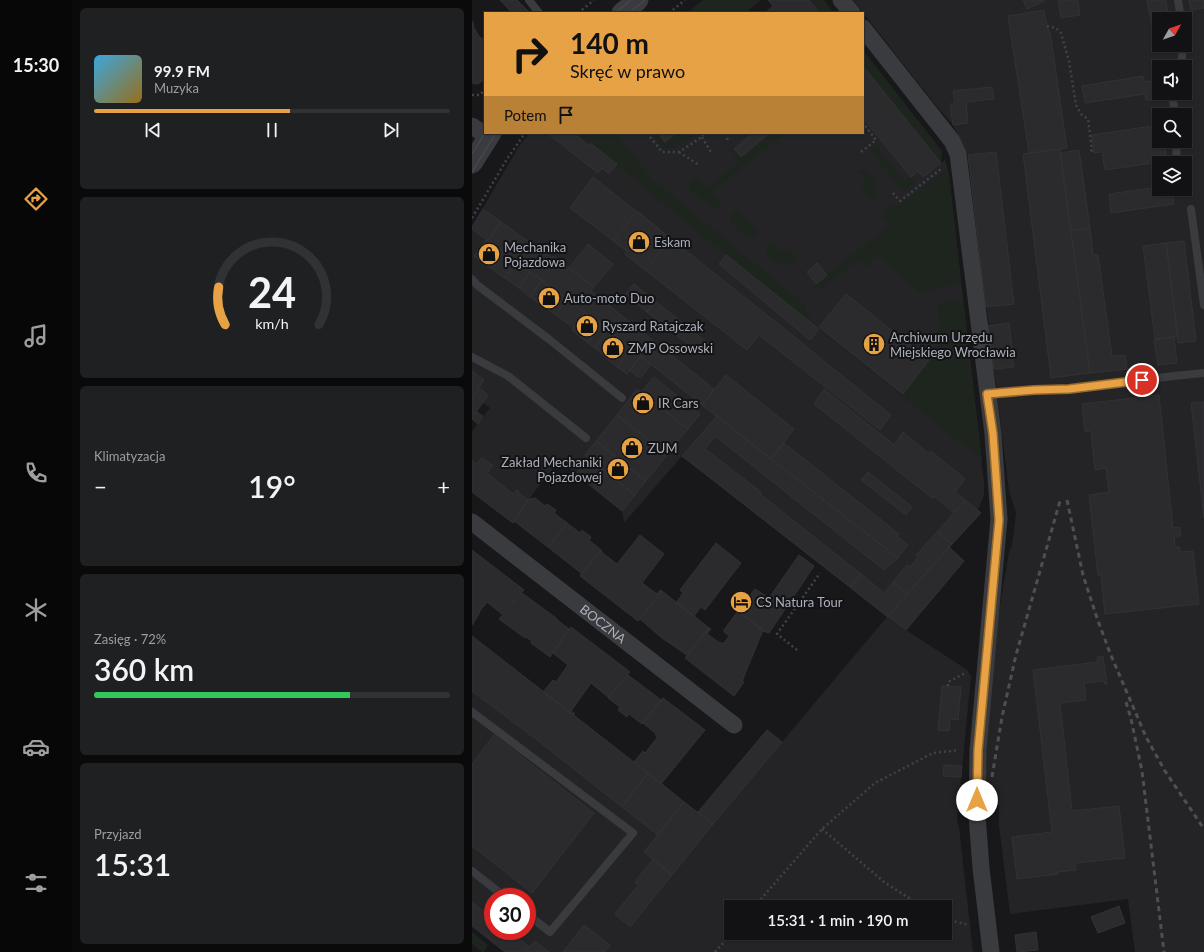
<!DOCTYPE html>
<html lang="pl">
<meta charset="utf-8">
<style>
body{margin:0;font-family:Lato,sans-serif;background:#1f2022;color:#f1f3f6;height:100vh;display:flex;flex-direction:column;font-size:15px;white-space:nowrap}
*{box-sizing:border-box;margin:0}
p{font-size:13px;color:#9c9ea0}
.icon{flex:none;width:22px;height:22px;fill:none;stroke:currentColor;stroke-width:2;stroke-linecap:round;stroke-linejoin:round}
.map{position:relative;flex:1;overflow:hidden}
.drawer{display:flex;flex-direction:column;gap:8px;padding:8px;background:#0a0a0b;width:400px}
.drawer>*{flex:none}
.banner{position:absolute;left:12px;top:12px;width:380px;height:122px;border-radius:0px;box-shadow:0 1px 3px #0004,0 0 0 1px #313234;background:#e6a244;color:#111;overflow:hidden}
.needle{width:26px;rotate:50deg}
.fabs{position:absolute;left:680px;top:12px;display:grid;gap:8px}
.fabs a{display:grid;place-items:center;width:40px;height:40px;border-radius:0px;background:#121214;box-shadow:0 1px 3px #0004,0 0 0 1px #313234;font-size:20px}
.speed{position:absolute;left:12px;top:888px;display:flex;gap:8px;font-size:20px;font-weight:700;text-align:center}
.speed>*{display:grid;place-content:center;width:52px;height:52px;border-radius:50%;background:#121214;box-shadow:0 1px 3px #0004,0 0 0 1px #313234;line-height:1}
.speed .limit{border:6px solid #d22;background:#fff;color:#111}
.pin{position:absolute;display:grid;place-items:center;width:34px;height:34px;color:#fff;margin:-17px;border:2px solid #fff;border-radius:50%;box-shadow:0 1px 4px #0007}
.me{position:absolute;width:44px;margin:-22px;rotate:0deg;stroke-linejoin:round;filter:drop-shadow(0 0 3px #0008)}
.turn{display:flex;align-items:center;gap:14px;height:84px;padding:0 20px;font-size:18px}
.turn .icon{width:52px;height:52px;stroke-width:2.5}
.turn b{display:block;font-size:28px;line-height:34px}
.then{display:flex;align-items:center;height:38px;padding:0 20px;background:#0003;gap:8px;font-size:15px}
.big{font-size:30px;font-weight:600;line-height:1.1}
.drawer .card{flex:1;display:flex;flex-direction:column;justify-content:center;gap:6px;min-width:0;padding:0 14px;border-radius:6px;background:#1f2022}
.drawer .dial{align-items:center;gap:0}
.dial svg{height:104px;overflow:visible;fill:none;stroke:#313234;stroke-width:7;stroke-linecap:round;text-anchor:middle}
.dial text{fill:#f1f3f6;stroke:none}
.song{display:flex;align-items:center;gap:12px}
.cover{width:48px;height:48px;border-radius:6px;background:linear-gradient(135deg,hsl(200 70% 55%),hsl(40 70% 35%))}
.played{height:4px;border-radius:2px;background:linear-gradient(90deg,#e6a244 55%,#313234 55%)}
.keys{display:flex;justify-content:space-around;direction:ltr}
.heat{display:flex;justify-content:space-between;align-items:center;font-size:22px;direction:ltr}
.charge{height:6px;border-radius:3px;background:linear-gradient(90deg,#34c759 72%,#313234 0)}
.trip{position:absolute;left:252px;top:900px;width:228px;height:40px;border-radius:0px;background:#121214;box-shadow:0 1px 3px #0004,0 0 0 1px #313234;font-weight:600;line-height:40px;text-align:center}
main{display:flex;flex:1;min-height:0}
.menu{display:flex;flex-direction:column;width:72px;justify-content:space-around;align-items:center;background:#070708;color:#9c9ea0}
.menu .icon{width:28px;height:28px}
.menu .active{color:#e6a244}
.menu b{font-size:18px;color:#f1f3f6}
.map>svg:first-child{display:block}
.built{fill:#242427;fill-rule:evenodd}
.green{fill:#1e251f}
.building{fill:#2b2b2e;stroke:#323236}
.lines{fill:none;stroke-linecap:round;stroke-linejoin:round}
.path{stroke:#3f4246;stroke-width:2.5;stroke-dasharray:2 3;stroke-linecap:butt}
.service{stroke:#393b3f;stroke-width:8}
.minor{stroke:#393b3f;stroke-width:17}
.tertiary{stroke:#393b3f;stroke-width:21}
.tram{stroke:#4c4f53;stroke-width:1}
.rail{stroke:#4c4f53;stroke-width:3;stroke-dasharray:5 4;stroke-linecap:butt}
.route-casing{stroke:#96692c;stroke-width:10}
.route{stroke:#e6a244;stroke-width:7}
.labels{text-anchor:middle;stroke-width:4;stroke-linejoin:round;paint-order:stroke}
.poi-label{font-size:13px;fill:#abb0b9;stroke:#131315;text-anchor:start}
.street-label{font-size:13px;fill:#abb0b9;stroke:#131315}
</style>
<main>
<nav class="menu">
<b>15:30</b>
<svg class="icon active" aria-label="directions" viewBox="0 0 24 24"><path d="M12 3l9 9-9 9-9-9zM9 14v-3h6M13 9l2 2-2 2"/></svg>
<svg class="icon" aria-label="music" viewBox="0 0 24 24"><path d="M9 18V5l10-2v13"/><circle cx="6" cy="18" r="3"/><circle cx="16" cy="16" r="3"/></svg>
<svg class="icon" aria-label="phone" viewBox="0 0 24 24"><path d="M5 4h4l2 5-3 2q2 4 5 5l2-3 5 2v4C11 20 4 13 5 4z"/></svg>
<svg class="icon" aria-label="climate" viewBox="0 0 24 24"><path d="M12 3v18M4 7l16 10M4 17L20 7"/></svg>
<svg class="icon" aria-label="car" viewBox="0 0 24 24"><path d="M5 17H2v-5l4-1 3-4h7l3 4 3 1v5h-3M9 17h6M6 11h13"/><circle cx="7" cy="17" r="2"/><circle cx="17" cy="17" r="2"/></svg>
<svg class="icon" aria-label="filters" viewBox="0 0 24 24"><path d="M4 7h16M4 17h16"/><circle cx="9" cy="7" r="2"/><circle cx="15" cy="17" r="2"/></svg>
</nav>
<section class="drawer">
<div class="card">
<div class="song"><i class="cover"></i><div><b>99.9 FM</b><p>Muzyka</p></div></div>
<div class="played"></div>
<div class="keys"><svg class="icon" aria-label="previous" viewBox="0 0 24 24"><path d="M18 5L8 12l10 7zM5 5v14"/></svg><svg class="icon" aria-label="pause" viewBox="0 0 24 24"><path d="M8 5v14M16 5v14"/></svg><svg class="icon" aria-label="next" viewBox="0 0 24 24"><path d="M6 5l10 7-10 7zM19 5v14"/></svg></div>
</div>
<div class="card dial"><svg viewBox="0 0 100 80">
<path d="M14 69A42 42 0 1 1 86 69"/>
<path d="M14 69A42 42 0 0 1 9 40" stroke="#e6a244"/>
<text x="50" y="56" font-size="32" font-weight="700">24</text>
<text x="50" y="72" font-size="11">km/h</text>
</svg></div>
<div class="card"><p>Klimatyzacja</p>
<div class="heat"><a>−</a><b class="big">19°</b><a>+</a></div>
</div>
<div class="card"><p>Zasięg · 72%</p><b class="big">360 km</b><div class="charge"></div></div>
<div class="card"><p>Przyjazd</p><b class="big">15:31</b></div>
</section>
<div class="map">
<svg width="732" height="952" viewBox="0 0 732 952">
<rect width="100%" height="100%" fill="#18181a"/>
<path class="built" d="M381,0H732V952H663L656,899L538,914L527,825V805L511,806L513,772L523,636L537,552L540,546L544,513L537,491L496,155L481,125L462,103ZM687,19H713V45H687ZM687,67H713V93H687ZM687,115H713V141H687ZM687,163H713V189H687Z
M391,66L469,163L473,160L477,174L512,483V495L506,510L509,513L416,616L434,630L494,669L499,676L485,821L487,827L501,952H33L0,926V636L241,824L415,617L210,456L152,523L150,510L87,461L56,500L41,523L0,492V431L18,408L11,403L3,414L0,412V227L47,146L58,133H106L118,143L130,133H391ZM21,897H55V931H21ZM259,907H473V933H259Z"/>
<path class="green" d="M231,0H289L273,13H215Z
M337,0H352L362,13H348Z
M391,50L470,151L469,163L391,66Z
M106,133H144L181,180L331,303L337,317L347,327L457,360L469,344L470,341L465,305L491,298L510,460L254,255Z
M179,133H184L193,144L207,133H226C223,137 217,139 213,142C194,154 191,148 179,133Z
M298,133H314L239,193L248,204L245,207H238L218,190L217,185L219,181L225,176L235,188L268,162L258,149L260,147L269,157Z
M403,144L433,181L439,177L443,183L432,192L397,149Z
M475,168L477,174L489,283L449,293L404,255L394,267L389,262L382,263L349,289L338,288L418,225L409,213L422,202L426,207Z
M391,170C404,175 409,191 399,201L389,188L395,184L386,172Z
M266,209L286,233L280,238C275,238 272,235 269,232C258,223 254,219 266,209Z
M300,241L310,252L315,248L325,260C312,269 305,262 294,253C293,246 295,244 300,241Z
M0,932L16,945L12,952H10L0,944Z"/>
<path class="building" d="M28,0H45L58,13H40Z
M296,0H337L348,13H293L301,6Z
M551,0H571L572,1L555,9Z
M586,0H606L608,15L589,18Z
M675,0H694L697,19H687V45H702L703,49L684,52Z
M717,0H732V8L719,10Z
M572,10L575,26L577,32H578L595,148L557,153L536,16Z
M0,21L2,25L1,26L6,35L10,39L13,37V79L6,84L0,83Z
M391,66L469,163L451,177L446,171L439,177L391,118Z
M671,76L672,82L683,80L685,98L674,100L673,94L613,103L610,86Z
M520,87L522,99L494,102L496,123L481,125L478,104H483L481,91Z
M687,125V141H692L695,161L633,170L630,152L622,153L620,135Z
M75,133H101L116,145L118,143L145,164L137,174L130,168L126,173Z
M186,133H204L193,142Z
M281,133H298L269,157L262,149Z
M588,149L618,373L579,378L551,154Z
M607,150L618,228L599,231L588,153Z
M524,152L542,304L514,307L496,155Z
M121,177L334,346H333L419,415L408,430L287,335L275,350L153,254L155,251L98,208Z
M687,187V189H700L702,204L639,213L637,194Z
M11,209L29,222L16,241L0,229V227Z
M165,211L199,239L174,270L153,254L155,251L141,241Z
M29,222L80,258L81,256L122,287L119,291L242,389L230,405L129,324L16,241Z
M618,228L621,255H626L640,356L653,355L655,368L657,369L618,373L599,231Z
M14,240L31,252L20,269L2,256Z
M712,241L724,341L706,343L694,243Z
M694,243L706,336L683,339L671,246Z
M116,244L141,264L122,287L97,268Z
M31,252L44,262L33,278L20,269Z
M254,255L347,329L338,340L247,264Z
M44,262L58,272L47,288L33,278Z
M345,263L355,275L344,284L335,272Z
M58,272L70,280L58,297L47,288Z
M70,280L95,299L84,315L58,297Z
M162,284L183,301L175,312L153,294Z
M374,294L457,360L431,394L347,327Z
M95,299L113,312L102,328L84,315Z
M183,301L237,344L229,354L175,312Z
M113,312L129,324L116,343L100,330Z
M537,323L542,367L522,369L516,326Z
M129,324L136,330L123,348L116,343Z
M136,330L160,348L145,367L123,348Z
M702,337L705,363L686,365L682,340Z
M160,348L169,356L155,374L145,367Z
M169,356L179,364L170,376L166,377L157,370Z
M0,371L12,380L0,398Z
M254,375L322,429L299,459L230,405Z
M182,377L228,414L216,429L169,392Z
M7,388L16,395L3,414L0,412V398Z
M165,389L216,429L195,455L145,415Z
M352,389L406,432L493,500L482,513L462,496L460,498L342,404Z
M687,395L701,528L708,527L709,536H702L703,547H708V552L721,551L727,604L633,614L629,575H626L617,495L637,492L634,468L623,470L619,431L613,432L610,404Z
M732,402V518L719,403Z
M0,412L3,414L5,412L11,416L6,424L0,419Z
M145,415L195,455L174,481L124,441Z
M245,416L299,459L426,558L412,570L243,436L233,449L289,492L288,494L389,574L378,587L210,456Z
M431,432L457,454L459,451L493,479L484,491L423,443Z
M124,441L174,481L163,495L113,455Z
M312,443L427,534L425,536L436,545L426,558L299,459Z
M10,457L21,466L15,473L41,494L45,490L47,492L46,493L56,500L41,523L0,492V460L5,464Z
M117,458L163,495L150,511L104,474Z
M396,472L440,507L434,515L389,480Z
M63,498L73,506L75,504L84,510L82,513L95,523L76,547L42,521V522L57,499Z
M493,500L509,513L480,544L465,532Z
M95,523L108,533L110,530L119,537L117,540L130,551H128L109,575V573L76,547Z
M465,532L480,544L435,594L421,582L435,565L438,567L446,557L444,555Z
M168,535L192,554L170,583L185,594L188,590L190,591L166,621L108,576L128,551L145,564Z
M244,543L269,563L233,610L229,607L222,616L204,603L211,593L208,590Z
M477,547L492,561L434,630L416,616Z
M0,550L52,590L30,614L15,602L7,612H8L0,625Z
M327,555L342,566L297,633L291,631L266,611L283,589L297,598Z
M389,574L412,593L421,582L435,594L416,617L378,587Z
M190,591L237,628L215,655L190,638L168,619Z
M50,593L84,618V619L97,629L78,657L59,643L60,641L54,637L53,638L27,619Z
M266,611L291,630L270,681L272,682L262,696L213,658L237,628L239,629L235,634L248,643H252L257,636L252,632V630Z
M99,627L158,672L136,697L119,683L99,711L103,714L101,715L71,692L81,680L84,682L96,665L81,653Z
M0,636L176,773L150,807L69,743L0,691Z
M631,656L635,684H633L632,681L612,683L614,700L588,703L600,811L647,806L653,858L603,863L604,870L586,872V874L545,879L540,837L580,832L561,670L626,662L625,657Z
M156,675L189,700L170,724L157,714L155,717L146,710L148,707L136,698Z
M470,686L489,687L486,720L478,719L477,731L466,730Z
M191,698L233,730L189,784L162,762L171,751L173,753L185,738L183,733L171,723Z
M295,730L310,742L241,824L226,812Z
M22,735L122,813L60,893L0,846V764Z
M472,765L490,766L489,777L471,776Z
M176,773L212,802L186,835L150,807Z
M212,802L241,824L200,875L172,852Z
M181,859L200,875L158,927L143,914L166,885L163,882Z
M0,902L21,919V931H37L57,947L53,952H33L0,926Z
M647,906L653,923L626,933L619,917Z
M112,925L138,945L133,952H91Z
M564,932L566,950L545,952L543,935Z
M63,941L77,952H53Z"/>
<g class="lines">
<path class="path" d="M106,13L122,0
M197,13L213,0
M575,26L584,28L589,33L597,61L604,105L609,114L616,119L620,150L616,153
M0,95H8L13,89
M175,133L190,152H207L230,137L231,133
M254,133L256,142
M230,137L240,154
M207,152L227,165
M389,152L404,140L391,123
M421,193L428,201L469,169
M0,218L35,159L53,133
M325,650L305,634L348,573
M476,686V682L495,672
M350,829L412,882L451,907
M282,907L350,829L403,783L461,753L487,750
M473,919L497,925
M243,952L260,933"/>
<path class="service" d="M57,0L67,13
M706,0L709,19
M707,67L710,58L711,45
M700,93L703,115
M704,141L705,163
M719,209L732,305
M0,279L5,285L78,340L150,398
M0,357L36,376L114,438
M515,394L562,390L597,389L702,376L732,373
M0,712L161,833L78,932L55,914
M0,871L33,897"/>
<g class="minor">
<path d="M369,0L380,13"/>
<path d="M391,28L480,141L486,154L521,434L527,519L506,750L505,815L509,868L519,952"/>
<path d="M0,126L16,137"/>
<path id="s1" d="M0,522L262,725"/>
</g>
<path class="tertiary" d="M150,13L166,0
M0,163L19,133"/>
<path class="tram" d="M143,13L159,0
M157,13L173,0
M0,154L13,133
M0,172L24,133"/>
<path class="rail" d="M595,500L611,575L625,618L638,653L674,737L693,771L732,829
M654,702L659,719L670,771L692,952
M520,777L530,717L544,655L588,501"/>
</g>
<g class="lines">
<g class="route-casing">
<path id="route" d="M505,800L506,750L527,520L521,434L515,394L562,390L597,389L670,380"/>
</g>
<use href="#route" class="route"/>
</g>
<defs>
<g id="shop-disc" transform="scale(1.15)"><circle r="9.5" fill="#e6a244" stroke="#131315"/><path d="M-5-2.5h2.3a2.7 3.5 0 0 1 5.4 0H5L5.5 6h-11ZM-1.5-2.5h3a1.5 2.3 0 0 0-3 0Z" fill="#111"/></g>
<g id="building-disc" transform="scale(1.15)"><circle r="9.5" fill="#e6a244" stroke="#131315"/><path d="M-4-6H4V6H1V3H-1V6H-4ZM-2.5-4.3h1.7v1.8h-1.7ZM.8-4.3h1.7v1.8H.8ZM-2.5-1h1.7V.8h-1.7ZM.8-1h1.7V.8H.8Z" fill="#111"/></g>
<g id="hotel-disc" transform="scale(1.15)"><circle r="9.5" fill="#e6a244" stroke="#131315"/><path d="M-6-4.5h1.5V1H6V5H4.5V3h-9V5H-6ZM-4 0a1.8 1.8 0 1 1 3.6 0ZM.5 0V-2.5h3Q6-2.5 6 0Z" fill="#111"/></g>
</defs>
<g fill-rule="evenodd">
<use href="#shop-disc" x="167" y="242"/>
<use href="#shop-disc" x="17" y="254"/>
<use href="#shop-disc" x="77" y="298"/>
<use href="#shop-disc" x="115" y="326"/>
<use href="#building-disc" x="402" y="344"/>
<use href="#shop-disc" x="141" y="348"/>
<use href="#shop-disc" x="171" y="403"/>
<use href="#shop-disc" x="160" y="448"/>
<use href="#shop-disc" x="146" y="469"/>
<use href="#hotel-disc" x="269" y="602"/>
</g>
<g class="labels">
<g class="poi-label">
<text x="182" y="247">Eskam</text>
<text x="32" y="252">Mechanika<tspan x="32" dy="15">Pojazdowa</tspan></text>
<text x="92" y="303">Auto-moto Duo</text>
<text x="130" y="331">Ryszard Ratajczak</text>
<text x="418" y="342">Archiwum Urzędu<tspan x="418" dy="15">Miejskiego Wrocławia</tspan></text>
<text x="156" y="353">ZMP Ossowski</text>
<text x="186" y="408">IR Cars</text>
<text x="176" y="453">ZUM</text>
<text x="130" y="467" text-anchor="end">Zakład Mechaniki<tspan x="130" dy="15">Pojazdowej</tspan></text>
<text x="284" y="607">CS Natura Tour</text>
</g>
<g class="street-label">
<text dy="5" stroke="none"><textPath href="#s1" startOffset="166">BOCZNA</textPath></text>
</g>
</g>
</svg>
<div class="fabs">
<a><svg class="needle" viewBox="-14 -14 28 28"><path d="M0-13l5 13h-10z" fill="#e53935"/><path d="M0 13l5-13h-10z" fill="#9c9ea0"/></svg></a>
<a><svg class="icon" aria-label="sound" viewBox="0 0 24 24"><path d="M4 9h4l5-4v14l-5-4H4zM17 9q2 3 0 6"/></svg></a>
<a><svg class="icon" aria-label="search" viewBox="0 0 24 24"><circle cx="10" cy="10" r="6"/><path d="M15 15l6 6"/></svg></a>
<a><svg class="icon" aria-label="layers" viewBox="0 0 24 24"><path d="M12 4l9 5-9 5-9-5zM3 14l9 5 9-5"/></svg></a>
</div>
<div class="speed"><div class="limit">30</div></div>
<div class="pin" style="left:670px;top:380px;background:#d93025"><svg class="icon" aria-label="arrive" viewBox="0 0 24 24"><path d="M6 21V4h12l-3 4 3 4H6"/></svg></div>
<svg class="me" style="left:505px;top:800px" viewBox="-20 -20 40 40"><circle r="19" fill="#fff"/><path d="M0-13L10 11 0 6-10 11z" fill="#e6a244"/></svg>
<div class="trip">15:31 · 1 min · 190 m</div>
<div class="banner">
<div class="turn"><svg class="icon" aria-label="right" viewBox="0 0 24 24"><path d="M7 20v-9h11M14 6l5 5-5 5"/></svg><div><b>140 m</b>Skręć w prawo</div></div>
<div class="then">Potem<svg class="icon" aria-label="arrive" viewBox="0 0 24 24"><path d="M6 21V4h12l-3 4 3 4H6"/></svg></div>
</div>
</div>
</main>
